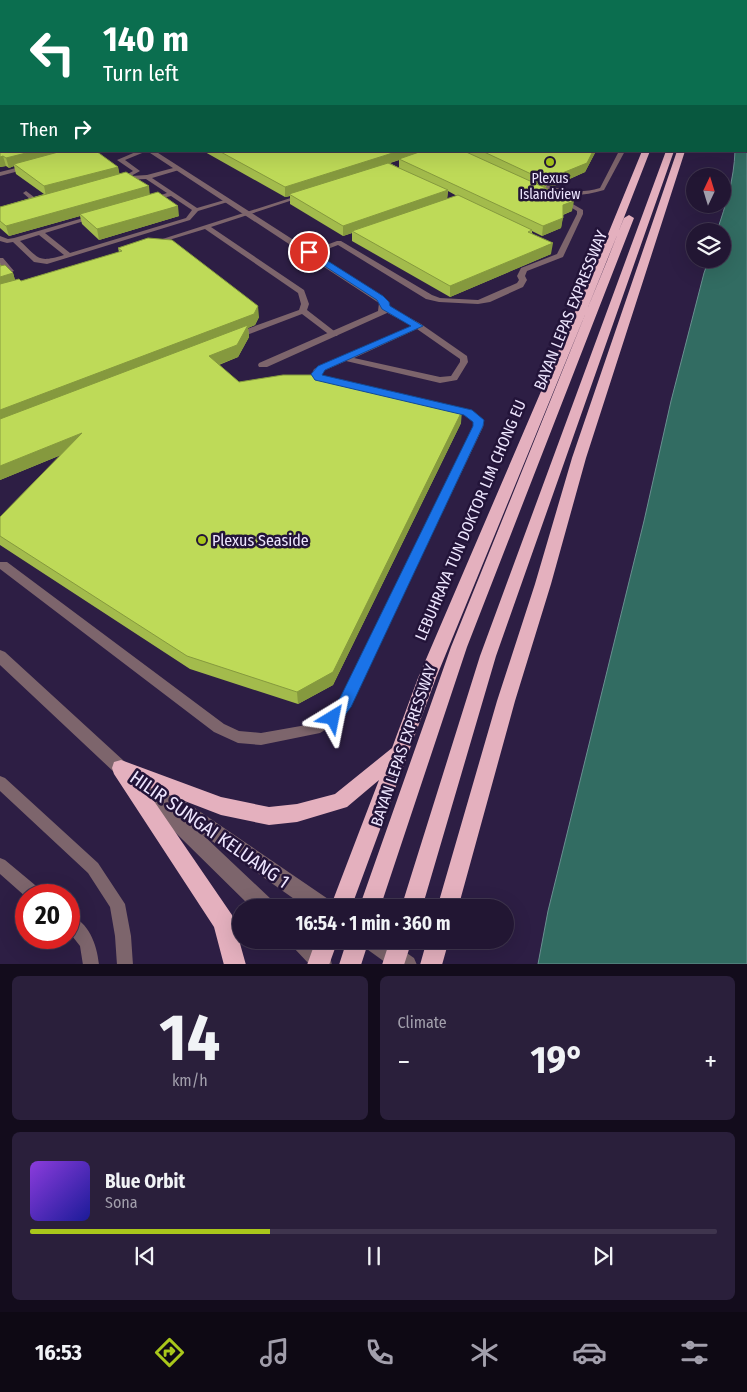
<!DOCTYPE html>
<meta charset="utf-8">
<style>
body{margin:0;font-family:"Fira Sans Condensed",sans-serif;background:#2a1f3b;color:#f1f3f6;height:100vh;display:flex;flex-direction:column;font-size:19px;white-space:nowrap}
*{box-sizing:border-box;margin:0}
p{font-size:16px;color:#a29fac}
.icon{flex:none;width:28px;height:28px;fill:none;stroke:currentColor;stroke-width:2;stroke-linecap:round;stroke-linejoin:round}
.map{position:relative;height:964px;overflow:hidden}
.drawer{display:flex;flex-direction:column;gap:12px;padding:12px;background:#130c1c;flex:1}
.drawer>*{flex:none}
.banner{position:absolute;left:0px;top:0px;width:748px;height:152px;box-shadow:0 5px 20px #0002,0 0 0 1px #3f354e;background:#0b6e4f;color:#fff;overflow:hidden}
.needle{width:32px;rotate:4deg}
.buttons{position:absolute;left:686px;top:168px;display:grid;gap:10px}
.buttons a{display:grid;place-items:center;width:45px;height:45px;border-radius:50%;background:#221633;box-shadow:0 5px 20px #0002,0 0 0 1px #3f354e;font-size:25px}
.speed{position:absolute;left:15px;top:884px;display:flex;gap:10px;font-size:25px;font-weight:700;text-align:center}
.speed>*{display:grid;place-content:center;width:65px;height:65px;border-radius:50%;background:#221633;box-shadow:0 5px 20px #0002,0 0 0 1px #3f354e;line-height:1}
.speed .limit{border:8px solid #d22;background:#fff;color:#111}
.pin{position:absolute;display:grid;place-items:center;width:42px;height:42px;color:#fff;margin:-21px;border:2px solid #fff;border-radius:50%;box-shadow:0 1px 5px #0007}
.me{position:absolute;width:55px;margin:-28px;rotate:35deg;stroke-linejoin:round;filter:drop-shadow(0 0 4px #0008)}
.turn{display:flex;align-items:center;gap:18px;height:105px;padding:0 20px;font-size:22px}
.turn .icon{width:65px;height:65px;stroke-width:2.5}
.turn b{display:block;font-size:35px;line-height:42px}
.then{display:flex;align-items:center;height:48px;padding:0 20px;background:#0003;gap:10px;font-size:19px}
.big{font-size:38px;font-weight:700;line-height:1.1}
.drawer .card{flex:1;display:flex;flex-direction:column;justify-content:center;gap:8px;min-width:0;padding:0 18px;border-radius:8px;background:#2a1f3b}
.drawer .dial{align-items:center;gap:0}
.dial b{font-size:65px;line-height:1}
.song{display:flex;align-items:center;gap:15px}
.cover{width:60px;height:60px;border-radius:8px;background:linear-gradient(135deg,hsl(270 70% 55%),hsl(240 70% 35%))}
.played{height:5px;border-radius:2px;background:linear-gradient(90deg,#a9c71b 35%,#3f354e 35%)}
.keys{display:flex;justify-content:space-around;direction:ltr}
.heat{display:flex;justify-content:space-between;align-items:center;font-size:28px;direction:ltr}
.drawer .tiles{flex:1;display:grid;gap:12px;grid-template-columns:1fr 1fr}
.card:last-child{grid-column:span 2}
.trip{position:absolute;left:232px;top:899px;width:282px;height:50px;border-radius:25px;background:#221633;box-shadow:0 5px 20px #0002,0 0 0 1px #3f354e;font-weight:700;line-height:50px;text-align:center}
.menu{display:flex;height:80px;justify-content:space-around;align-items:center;background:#0e0914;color:#a29fac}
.menu .icon{width:35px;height:35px}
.menu .on{color:#a9c71b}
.menu b{font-size:22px;color:#f1f3f6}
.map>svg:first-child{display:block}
.water{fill:#326c62;stroke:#6a9091}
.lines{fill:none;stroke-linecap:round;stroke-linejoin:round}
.service{fill:#7d656c;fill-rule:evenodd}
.minor{fill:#7d656c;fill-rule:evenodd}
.tertiary{fill:#7d656c;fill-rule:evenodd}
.trunk{fill:#e4b0be;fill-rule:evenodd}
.wall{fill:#a3bb4c;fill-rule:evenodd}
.shaded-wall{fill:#85993e}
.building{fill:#beda58;stroke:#85993e}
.route{fill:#1a73e8;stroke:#114b97}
.poi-dot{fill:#a9c71b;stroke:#231439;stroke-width:2}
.labels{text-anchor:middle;stroke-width:5;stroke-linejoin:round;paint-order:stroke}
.far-poi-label{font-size:14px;fill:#ede5fe;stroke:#231439}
.street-label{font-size:16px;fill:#ede5fe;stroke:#231439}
.poi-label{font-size:16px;fill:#ede5fe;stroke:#231439;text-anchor:start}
.near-street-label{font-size:19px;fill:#ede5fe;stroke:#231439}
</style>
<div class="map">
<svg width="747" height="965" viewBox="0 0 747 965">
<rect width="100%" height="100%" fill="#2d1e44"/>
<path class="water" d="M747,93V964H538L548,911L644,521L671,401L704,273L709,259H722V231H717C726,204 734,180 735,151H746Z"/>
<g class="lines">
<path class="service" d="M499,0H504L505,1H500Z
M0,35H1V38H0Z
M0,44H1V46H0Z
M0,77H1V79H0Z
M138,151H147L125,160L140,171L131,176L147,175L177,167L180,169L179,170L152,178L197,208L228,199L231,201L198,211L190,220L47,264L34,262L13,242L7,243L0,241V236L8,239L14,238L90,216H94V218L45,233L70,253L186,218L192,210L171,196L150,201V199L167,193L146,179L120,180V178L128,177L126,175L133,171L117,160ZM39,235L64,255C37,263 40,259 20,241Z
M194,151H201L198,153Z
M619,151H625L604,190C582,197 553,198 533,184L536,182C558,189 576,195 600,188Z
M28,165L30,166V168L0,176V172Z
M26,191L34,197L43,196L46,198L43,200H31L23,193Z
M300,195L305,196L211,227L304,290L309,304L307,310L338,334L337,336H331L302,314L239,338H233V334L299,310L301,304L298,293L205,229L156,244L150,243Z
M560,199H564L583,210V214L563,257L527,271L525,276L527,280L523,287L490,302L478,304L439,302L426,299L338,245L312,255L305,253L337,241H341L432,295L440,298L478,300L517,283L519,280L517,276L521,268L557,254L577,214V211L560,201Z
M0,258H3L14,271L0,277V272L5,270L0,264Z
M382,306H388L421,324L467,356L468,362L457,380L440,383L346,361L321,372V375L332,381L331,383C324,385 316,380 312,374L314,369L412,326L382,310ZM417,329L460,359V362L451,376L440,377L354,358Z
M450,405L471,410L484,421L483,427L350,707L338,722L320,733L261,745L238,743L214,732L0,569V562H7L224,724L239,731L261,733L312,724L328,714L340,699L473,427L474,422L465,414L447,410L445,408L447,406Z
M0,776L5,778L98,863L125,904L131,936L133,965H117L115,936L110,907L88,873L0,791Z
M0,858L5,860L41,890L44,895H26V897L0,874Z
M69,914C89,923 97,944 99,965H83L80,946L69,932Z"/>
<path class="minor" d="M399,0H405V1H400Z
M0,54L1,55V59H0Z
M147,151H155L387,300L390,308L387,313L267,367H259L258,365L259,363L378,311L379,303Z"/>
<path class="tertiary" d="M0,650L5,652L148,783L152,781L158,783L331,901L333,908H307L202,834L273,901L275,908H252L115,773L0,665Z
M290,940H314L330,956L332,965H310L293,947Z
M361,940H388L414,958L417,965H389L364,947Z"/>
<path class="trunk" d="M711,0H717V1H711Z
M721,0H727V1H721Z
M642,151H650L607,261L436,678L351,908H330L379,780L347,807L297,822L269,825L221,815L143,785L232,915L246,965H224L214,927L114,774L112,768L114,762L121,760L221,797L269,807L297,804L335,794L392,748L418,678L597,261Z
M666,151H674L496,656L422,908H401L480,656Z
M677,151H685L586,458L551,584L515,701L458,908H437L497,701L535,584L572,458Z
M629,215L634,218L467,647L380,908H359L451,647L624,218Z
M316,940H338L329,965H307Z
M347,940H369L361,965H339Z
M390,940H412L404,965H382Z
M427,940H449L442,965H420Z"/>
</g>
<path class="wall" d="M0,0L1,1V22L0,21Z
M0,88L118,167L119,174L150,194L179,216L99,240L82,224L80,216L9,236L0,228V207L44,194L16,174L14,166L9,168L6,166L0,167Z
M205,151H596L585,172L554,186L547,185L545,188L572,211L563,215L561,228L542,236L532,231V233L551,254L450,297L352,241V233L343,236L290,204V196L285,197L205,152ZM399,160V168L390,163ZM448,191L457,196L447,199Z
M118,248L259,317L255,325L248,328L249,337L238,357L219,365L239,382L461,423L333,685L298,704L190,669L0,545V517L61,455L0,480V263L1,266L13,273L15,280L21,281L119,252Z"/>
<path class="shaded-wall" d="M34,151H70L14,164V166L9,168L6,158Z
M399,151H427L399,159V160L291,195L289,194L290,196L285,197V187Z
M593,151H596L585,172L554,186L555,176Z
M3,156L6,166L0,167V157Z
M118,167L120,176L46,196L44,186Z
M548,176L547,185L543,189L544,180Z
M149,186L150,196L80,214V216L9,236L6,226Z
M448,190L447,200L352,231V233L343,236V226Z
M574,201L572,211L562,215L563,205Z
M178,206L179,216L99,240L97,229Z
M563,218L561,228L542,236L543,226Z
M553,243L551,254L450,297V286Z
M13,273L16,284L0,289V277Z
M258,306L259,317L255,325L248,328L249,337L238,357L210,368L0,423V410Z
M462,411L461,423L333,685L298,704L297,692Z
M82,433L85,445L0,480V466Z"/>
<path class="building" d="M0,0H372L375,1H1V16L0,15V7L1,2Z
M0,88L1,89V151H34L6,158L3,156L0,157Z
M62,151H96L118,167L44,186L14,164Z
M219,151H399L285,187Z
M422,151H464L574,201L563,205V218L543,226L399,159Z
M482,151H593L587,163L555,176H548L544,180Z
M388,163L448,190L343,226L289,194Z
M126,172L149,186L6,226L0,221V207Z
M158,192L178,206L97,229L80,214Z
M458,195L532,230L528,232L553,243L450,286L352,231Z
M148,238L172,240L258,306L254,314L0,410V284L19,279L21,281L122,251L118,248Z
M5,265L13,273L0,277V266Z
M248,325L237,345L209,356L239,382L283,375H318L462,411L333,672L297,692L187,656L0,536V517L82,433L0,466V419Z"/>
<path class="route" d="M306,251H312L383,296L389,302L390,306L423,326L325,370L322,375L472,410L484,420L483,426L351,707C344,715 340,727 328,723L326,718L340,698L473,426V422L464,415L315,380L311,374L318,366L411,326L382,309L377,300L306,254Z"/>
<g class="poi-dot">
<circle cx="550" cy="162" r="5"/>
<circle cx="202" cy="540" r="5"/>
</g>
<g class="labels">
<g class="far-poi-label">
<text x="550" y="183">Plexus<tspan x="550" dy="16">Islandview</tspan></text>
</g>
<g class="street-label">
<text transform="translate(570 310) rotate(-68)" y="6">BAYAN LEPAS EXPRESSWAY</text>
<text transform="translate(470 520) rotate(-67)" y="6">LEBUHRAYA TUN DOKTOR LIM CHONG EU</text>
<text transform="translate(403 745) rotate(-71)" y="6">BAYAN LEPAS EXPRESSWAY</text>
</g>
<g class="poi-label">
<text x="212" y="546">Plexus Seaside</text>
</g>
<g class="near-street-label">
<text transform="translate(210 829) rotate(35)" y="7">HILIR SUNGAI KELUANG 1</text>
</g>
</g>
</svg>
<div class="buttons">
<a><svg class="needle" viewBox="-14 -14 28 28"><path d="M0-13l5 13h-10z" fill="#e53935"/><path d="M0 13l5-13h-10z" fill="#a29fac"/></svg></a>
<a><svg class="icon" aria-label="layers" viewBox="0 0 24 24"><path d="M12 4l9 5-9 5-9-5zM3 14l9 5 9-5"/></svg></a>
</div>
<div class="speed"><div class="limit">20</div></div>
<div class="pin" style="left:309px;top:252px;background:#d93025"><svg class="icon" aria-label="arrive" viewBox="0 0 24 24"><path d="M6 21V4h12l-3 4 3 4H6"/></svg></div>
<svg class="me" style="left:333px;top:718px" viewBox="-20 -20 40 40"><path d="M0-17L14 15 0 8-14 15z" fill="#1a73e8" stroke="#fff" stroke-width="4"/></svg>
<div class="trip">16:54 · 1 min · 360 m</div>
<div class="banner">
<div class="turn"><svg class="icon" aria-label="left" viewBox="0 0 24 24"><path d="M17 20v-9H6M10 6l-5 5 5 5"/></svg><div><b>140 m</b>Turn left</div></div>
<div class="then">Then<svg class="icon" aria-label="right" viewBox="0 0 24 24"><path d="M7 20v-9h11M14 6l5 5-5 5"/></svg></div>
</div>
</div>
<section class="drawer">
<div class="tiles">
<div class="card dial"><b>14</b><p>km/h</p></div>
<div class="card"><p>Climate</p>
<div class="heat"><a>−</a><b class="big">19°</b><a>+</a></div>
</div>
<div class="card">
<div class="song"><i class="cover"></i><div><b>Blue Orbit</b><p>Sona</p></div></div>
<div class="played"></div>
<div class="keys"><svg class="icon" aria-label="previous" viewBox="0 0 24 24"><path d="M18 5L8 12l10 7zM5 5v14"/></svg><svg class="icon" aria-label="pause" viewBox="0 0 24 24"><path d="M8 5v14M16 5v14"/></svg><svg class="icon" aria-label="next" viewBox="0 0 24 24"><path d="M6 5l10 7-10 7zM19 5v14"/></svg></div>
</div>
</div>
</section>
<nav class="menu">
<b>16:53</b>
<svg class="icon on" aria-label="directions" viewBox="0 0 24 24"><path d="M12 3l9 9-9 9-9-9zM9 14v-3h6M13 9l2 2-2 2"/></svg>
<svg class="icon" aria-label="music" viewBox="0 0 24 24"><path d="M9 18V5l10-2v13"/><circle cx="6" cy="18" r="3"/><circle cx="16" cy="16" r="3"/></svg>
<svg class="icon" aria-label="phone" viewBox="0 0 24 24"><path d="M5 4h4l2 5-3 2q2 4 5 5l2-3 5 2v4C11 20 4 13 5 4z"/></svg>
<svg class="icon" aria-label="climate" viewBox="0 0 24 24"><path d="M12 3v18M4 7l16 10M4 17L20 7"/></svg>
<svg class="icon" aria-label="car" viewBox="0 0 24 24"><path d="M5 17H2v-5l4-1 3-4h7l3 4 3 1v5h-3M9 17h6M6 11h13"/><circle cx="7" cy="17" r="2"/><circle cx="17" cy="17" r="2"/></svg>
<svg class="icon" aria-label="filters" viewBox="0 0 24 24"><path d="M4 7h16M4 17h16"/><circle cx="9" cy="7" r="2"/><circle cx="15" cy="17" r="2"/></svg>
</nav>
